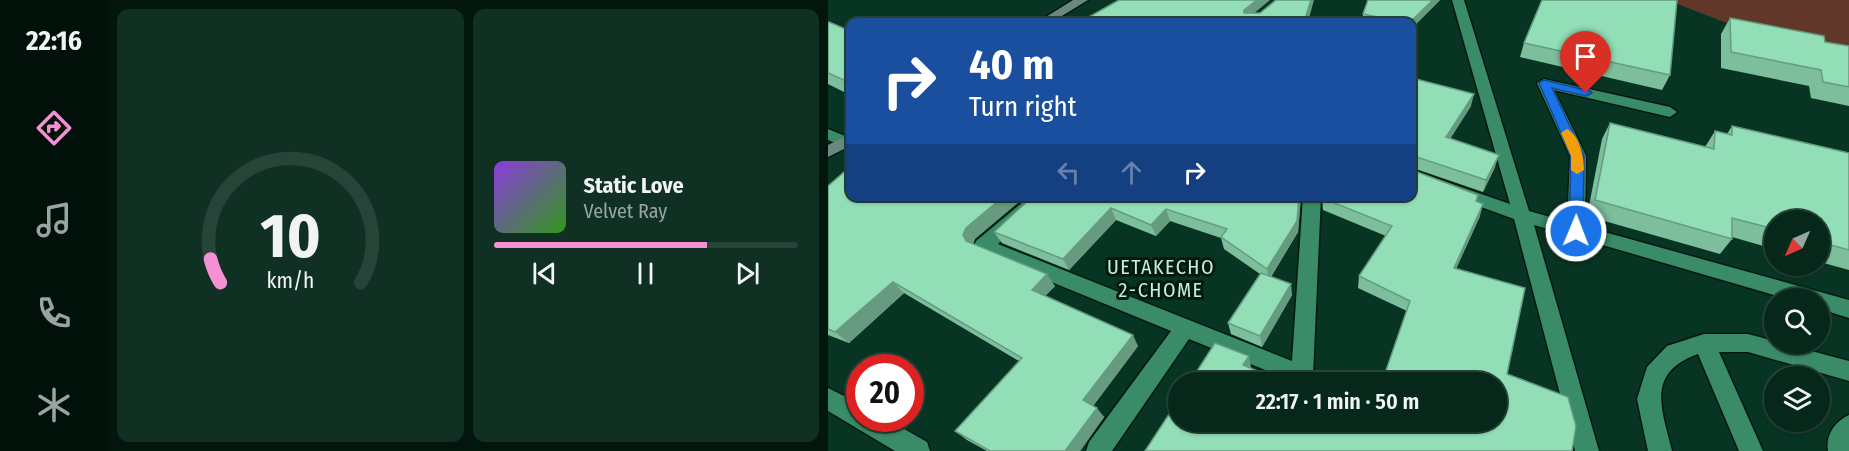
<!DOCTYPE html>
<meta charset="utf-8">
<style>
body{margin:0;font-family:"Fira Sans Condensed",sans-serif;background:#0f3023;color:#f1f3f6;height:100vh;display:flex;flex-direction:column;font-size:22px;white-space:nowrap}
*{box-sizing:border-box;margin:0}
p{font-size:20px;color:#98a6a2}
.icon{flex:none;width:33px;height:33px;fill:none;stroke:currentColor;stroke-width:2;stroke-linecap:round;stroke-linejoin:round}
.map{position:relative;flex:1;overflow:hidden}
.side{display:flex;flex-direction:column;gap:9px;padding:9px;background:#03160e;width:720px}
.side>*{flex:none}
.top-card{position:absolute;left:18px;top:18px;width:570px;height:183px;border-radius:12px;box-shadow:0 2px 4px #0004,0 0 0 2px #274439;background:#1a4fa0;color:#fff;overflow:hidden}
.needle{width:39px;rotate:225deg}
.controls{position:absolute;left:936px;top:210px;display:grid;gap:12px}
.controls a{display:grid;place-items:center;width:66px;height:66px;border-radius:50%;background:#06281a;box-shadow:0 2px 4px #0004,0 0 0 2px #274439;font-size:30px}
.speed{position:absolute;left:18px;top:354px;display:flex;gap:12px;font-size:30px;font-weight:700;text-align:center}
.speed>*{display:grid;place-content:center;width:78px;height:78px;border-radius:50%;background:#06281a;box-shadow:0 2px 4px #0004,0 0 0 2px #274439;line-height:1}
.speed .limit{border:9px solid #d22;background:#fff;color:#111}
.pin{position:absolute;display:grid;place-items:center;width:51px;height:51px;color:#fff;margin:-62px -26px;border-radius:50% 50% 50% 0;rotate:-45deg;box-shadow:0 0 6px #0007}
.pin .icon{rotate:45deg}
.me{position:absolute;width:66px;margin:-33px;rotate:1deg;stroke-linejoin:round;filter:drop-shadow(0 0 4px #0008)}
.turn{display:flex;align-items:center;gap:21px;height:126px;padding:0 24px;font-size:27px}
.turn .icon{width:78px;height:78px;stroke-width:2.5}
.turn b{display:block;font-size:42px;line-height:51px}
.lanes{display:flex;align-items:center;height:57px;padding:0 24px;background:#0003;justify-content:center;gap:30px;direction:ltr}
.lanes .off{opacity:.35}
.side .tile{flex:1;display:flex;flex-direction:column;justify-content:center;gap:9px;min-width:0;padding:0 21px;border-radius:12px;background:#0f3023}
.side .dial{align-items:center;gap:0}
.dial svg{height:156px;overflow:visible;fill:none;stroke:#274439;stroke-width:7;stroke-linecap:round;text-anchor:middle}
.dial text{fill:#f1f3f6;stroke:none}
.song{display:flex;align-items:center;gap:18px}
.cover{width:72px;height:72px;border-radius:9px;background:linear-gradient(135deg,hsl(270 70% 55%),hsl(110 70% 35%))}
.played{height:6px;border-radius:3px;background:linear-gradient(90deg,#f591d2 70%,#274439 70%)}
.keys{display:flex;justify-content:space-around;direction:ltr}
.side .tiles{flex:1;display:grid;gap:9px;grid-template-columns:repeat(2,1fr)}
.trip{position:absolute;left:340px;top:372px;width:339px;height:60px;border-radius:30px;background:#06281a;box-shadow:0 2px 4px #0004,0 0 0 2px #274439;font-weight:600;line-height:60px;text-align:center}
main{display:flex;flex:1;min-height:0}
.dock{display:flex;flex-direction:column;width:108px;justify-content:space-around;align-items:center;background:#02100a;color:#98a6a2}
.dock .icon{width:42px;height:42px}
.dock .selected{color:#f591d2}
.dock b{font-size:27px;color:#f1f3f6}
.map>svg:first-child{display:block}
.green{fill:#603728}
.lines{fill:none;stroke-linecap:round;stroke-linejoin:round}
.lane-casing{stroke:#021a0f;stroke-width:3}
.street-casing{stroke:#021a0f;stroke-width:3}
.secondary-casing{stroke:#021a0f;stroke-width:3}
.lane{fill:#3a8b67;fill-rule:evenodd}
.street{fill:#3a8b67;fill-rule:evenodd}
.secondary{fill:#69887f;fill-rule:evenodd}
.wall{fill:#7dbf9d}
.shaded-wall{fill:#669b80}
.building{fill:#91deb7;stroke:#669b80;stroke-width:1.5}
.route{fill:#1a73e8;stroke:#114b97;stroke-width:1.5}
.slow{fill:#f59e0b}
.labels{text-anchor:middle;stroke-width:6;stroke-linejoin:round;paint-order:stroke}
.neighbourhood-label{font-size:20px;letter-spacing:1.5px;fill:#c7edd8;stroke:#001b0d}
</style>
<main>
<nav class="dock">
<b>22:16</b>
<svg class="icon selected" aria-label="directions" viewBox="0 0 24 24"><path d="M12 3l9 9-9 9-9-9zM9 14v-3h6M13 9l2 2-2 2"/></svg>
<svg class="icon" aria-label="music" viewBox="0 0 24 24"><path d="M9 18V5l10-2v13"/><circle cx="6" cy="18" r="3"/><circle cx="16" cy="16" r="3"/></svg>
<svg class="icon" aria-label="phone" viewBox="0 0 24 24"><path d="M5 4h4l2 5-3 2q2 4 5 5l2-3 5 2v4C11 20 4 13 5 4z"/></svg>
<svg class="icon" aria-label="climate" viewBox="0 0 24 24"><path d="M12 3v18M4 7l16 10M4 17L20 7"/></svg>
</nav>
<section class="side">
<div class="tiles">
<div class="tile dial"><svg viewBox="0 0 100 80">
<path d="M14 69A42 42 0 1 1 86 69"/>
<path d="M14 69A42 42 0 0 1 9 57" stroke="#f591d2"/>
<text x="50" y="56" font-size="32" font-weight="700">10</text>
<text x="50" y="72" font-size="11">km/h</text>
</svg></div>
<div class="tile">
<div class="song"><i class="cover"></i><div><b>Static Love</b><p>Velvet Ray</p></div></div>
<div class="played"></div>
<div class="keys"><svg class="icon" aria-label="previous" viewBox="0 0 24 24"><path d="M18 5L8 12l10 7zM5 5v14"/></svg><svg class="icon" aria-label="pause" viewBox="0 0 24 24"><path d="M8 5v14M16 5v14"/></svg><svg class="icon" aria-label="next" viewBox="0 0 24 24"><path d="M6 5l10 7-10 7zM19 5v14"/></svg></div>
</div>
</div>
</section>
<div class="map">
<svg width="1021" height="451" viewBox="0 0 1021 451">
<rect width="100%" height="100%" fill="#083523"/>
<path class="green" d="M839,0H1021V50L917,30Z"/>
<g class="lines">
<g class="lane-casing">
<path id="lane" d="M716,79L842,107L849,112L842,117L726,90L758,156L757,231L754,236L748,238L742,236L739,231L742,156L709,83Z
M0,129L22,138V146L17,147L0,140Z
M876,334H920L946,341V344H957L1021,361V381L920,352H891L935,451H911L870,354C817,373 834,409 844,451H820L809,399L819,367L839,346Z
M1021,415V451H1000C997,436 1007,421 1021,415Z"/>
</g>
<g class="street-casing">
<path id="street" d="M624,0H636L701,211L1021,300V318L992,309V298H956L706,225L771,451H747L686,219L584,182V170L682,204Z
M202,196H222L170,244L464,361L475,196H493L485,375L482,382H467L361,339L284,451H258L261,442L343,331L148,251L146,246L148,241Z
M0,388L32,404V418H57L99,442L102,451H67L0,411Z"/>
</g>
<g class="secondary-casing">
<path id="secondary" d="M245,0H260L224,22H210Z
M22,134V146L0,157V145Z"/>
</g>
<use href="#lane" class="lane"/>
<use href="#street" class="street"/>
<use href="#secondary" class="secondary"/>
</g>
<path class="wall" d="M540,0H612L584,28V22H540L535,21V14Z
M902,18L997,42L1021,46V106L983,98L981,86L893,68V34Z
M0,23L22,31V95L0,84Z
M696,43L842,75L834,90L692,57Z
M584,78L643,106L622,139L667,167L655,192L585,168Z
M782,123L877,147L887,131L899,134L904,126L1021,153V270L992,262V220H946V249L904,237V239L892,254L759,216L774,139Z
M0,186L147,239L145,244L227,286L217,296L310,346L265,406L276,417L252,451H159L139,440L127,431L191,361L76,293L21,343L0,335Z
M205,196H473L470,232L443,277L464,295L434,347L403,334L400,323L432,274L396,249L393,238L342,221L328,236L288,220L241,270L174,243L166,232Z
M494,196L649,202L652,216L628,269L679,374L748,426L351,422H669L579,311L530,288L531,276L558,236L495,210Z"/>
<path class="shaded-wall" d="M429,0H442L418,20L416,10Z
M483,0H486L480,22H476Z
M605,0H612L584,28V22H582Z
M646,94L643,106L615,149L618,137Z
M671,155L667,167L655,192L658,180Z
M586,156L585,168L584,169V158Z
M176,196H198L147,239L144,247L138,241L135,235L138,228Z
M471,196H473L470,232L441,280L439,269Z
M655,204L652,216L623,280L626,268Z
M283,208L288,220L241,270L235,259Z
M338,209L342,221L328,236L323,225Z
M219,274L227,286L212,301L204,290Z
M65,282L76,293L21,343L7,332Z
M463,284L464,295L434,347L432,336Z
M305,335L310,346L262,410L255,400Z
M421,356L423,367L418,376L415,365Z
M269,408L276,417L252,451H237Z"/>
<path class="building" d="M291,0H429L416,10V13H432L448,0H483L476,22H252Z
M540,0H605L582,22H575L535,14Z
M714,0H849L842,75L696,43Z
M902,18L996,36L997,42L1021,46V87L995,82L993,70L903,52Z
M1,22L22,31V81L20,82L0,73V23Z
M584,78L646,94L618,137L671,155L658,180L586,156L584,158Z
M782,123L886,149L887,131L904,135V126L1021,153V250L992,242V220H946V229L904,218V239L767,200Z
M22,167V196H176L138,228L135,235L138,241L219,274L204,290L305,335L255,400L269,408L237,451H162L127,431L194,358L65,282L7,332L0,329V186Z
M584,170L650,195L648,201L655,204L626,268L697,288L679,374L740,397L748,426L744,451H317L351,399V422H669V382H554L582,301L531,276L564,226L494,198V196H584Z
M205,196H471L469,221L439,269L393,237L399,229L338,209L323,225L283,208L235,259L166,232Z
M433,273L463,284L432,336L400,323Z
M387,343L421,356L415,365L455,382H362Z"/>
<path class="route" d="M716,80L762,91L764,93L758,96L724,88L756,156L755,231L748,236L741,231L743,156L711,83Z"/>
<path class="slow" d="M739,129C751,134 756,157 756,170L749,174L743,170V156L733,133Z"/>
<g class="labels">
<g class="neighbourhood-label">
<text x="333" y="274">UETAKECHO<tspan x="333" dy="23">2-CHOME</tspan></text>
</g>
</g>
</svg>
<div class="controls">
<a><svg class="needle" viewBox="-14 -14 28 28"><path d="M0-13l5 13h-10z" fill="#e53935"/><path d="M0 13l5-13h-10z" fill="#98a6a2"/></svg></a>
<a><svg class="icon" aria-label="search" viewBox="0 0 24 24"><circle cx="10" cy="10" r="6"/><path d="M15 15l6 6"/></svg></a>
<a><svg class="icon" aria-label="layers" viewBox="0 0 24 24"><path d="M12 4l9 5-9 5-9-5zM3 14l9 5 9-5"/></svg></a>
</div>
<div class="speed"><div class="limit">20</div></div>
<div class="pin" style="left:758px;top:93px;background:#d93025"><svg class="icon" aria-label="arrive" viewBox="0 0 24 24"><path d="M6 21V4h12l-3 4 3 4H6"/></svg></div>
<svg class="me" style="left:748px;top:231px" viewBox="-20 -20 40 40"><circle r="17" fill="#1a73e8" stroke="#fff" stroke-width="3"/><path d="M0-11L8 9 0 5-8 9z" fill="#fff"/></svg>
<div class="trip">22:17 · 1 min · 50 m</div>
<div class="top-card">
<div class="turn"><svg class="icon" aria-label="right" viewBox="0 0 24 24"><path d="M7 20v-9h11M14 6l5 5-5 5"/></svg><div><b>40 m</b>Turn right</div></div>
<div class="lanes"><svg class="icon off" aria-label="left" viewBox="0 0 24 24"><path d="M17 20v-9H6M10 6l-5 5 5 5"/></svg><svg class="icon off" aria-label="ahead" viewBox="0 0 24 24"><path d="M12 20V5M6 11l6-6 6 6"/></svg><svg class="icon" aria-label="right" viewBox="0 0 24 24"><path d="M7 20v-9h11M14 6l5 5-5 5"/></svg></div>
</div>
</div>
</main>
